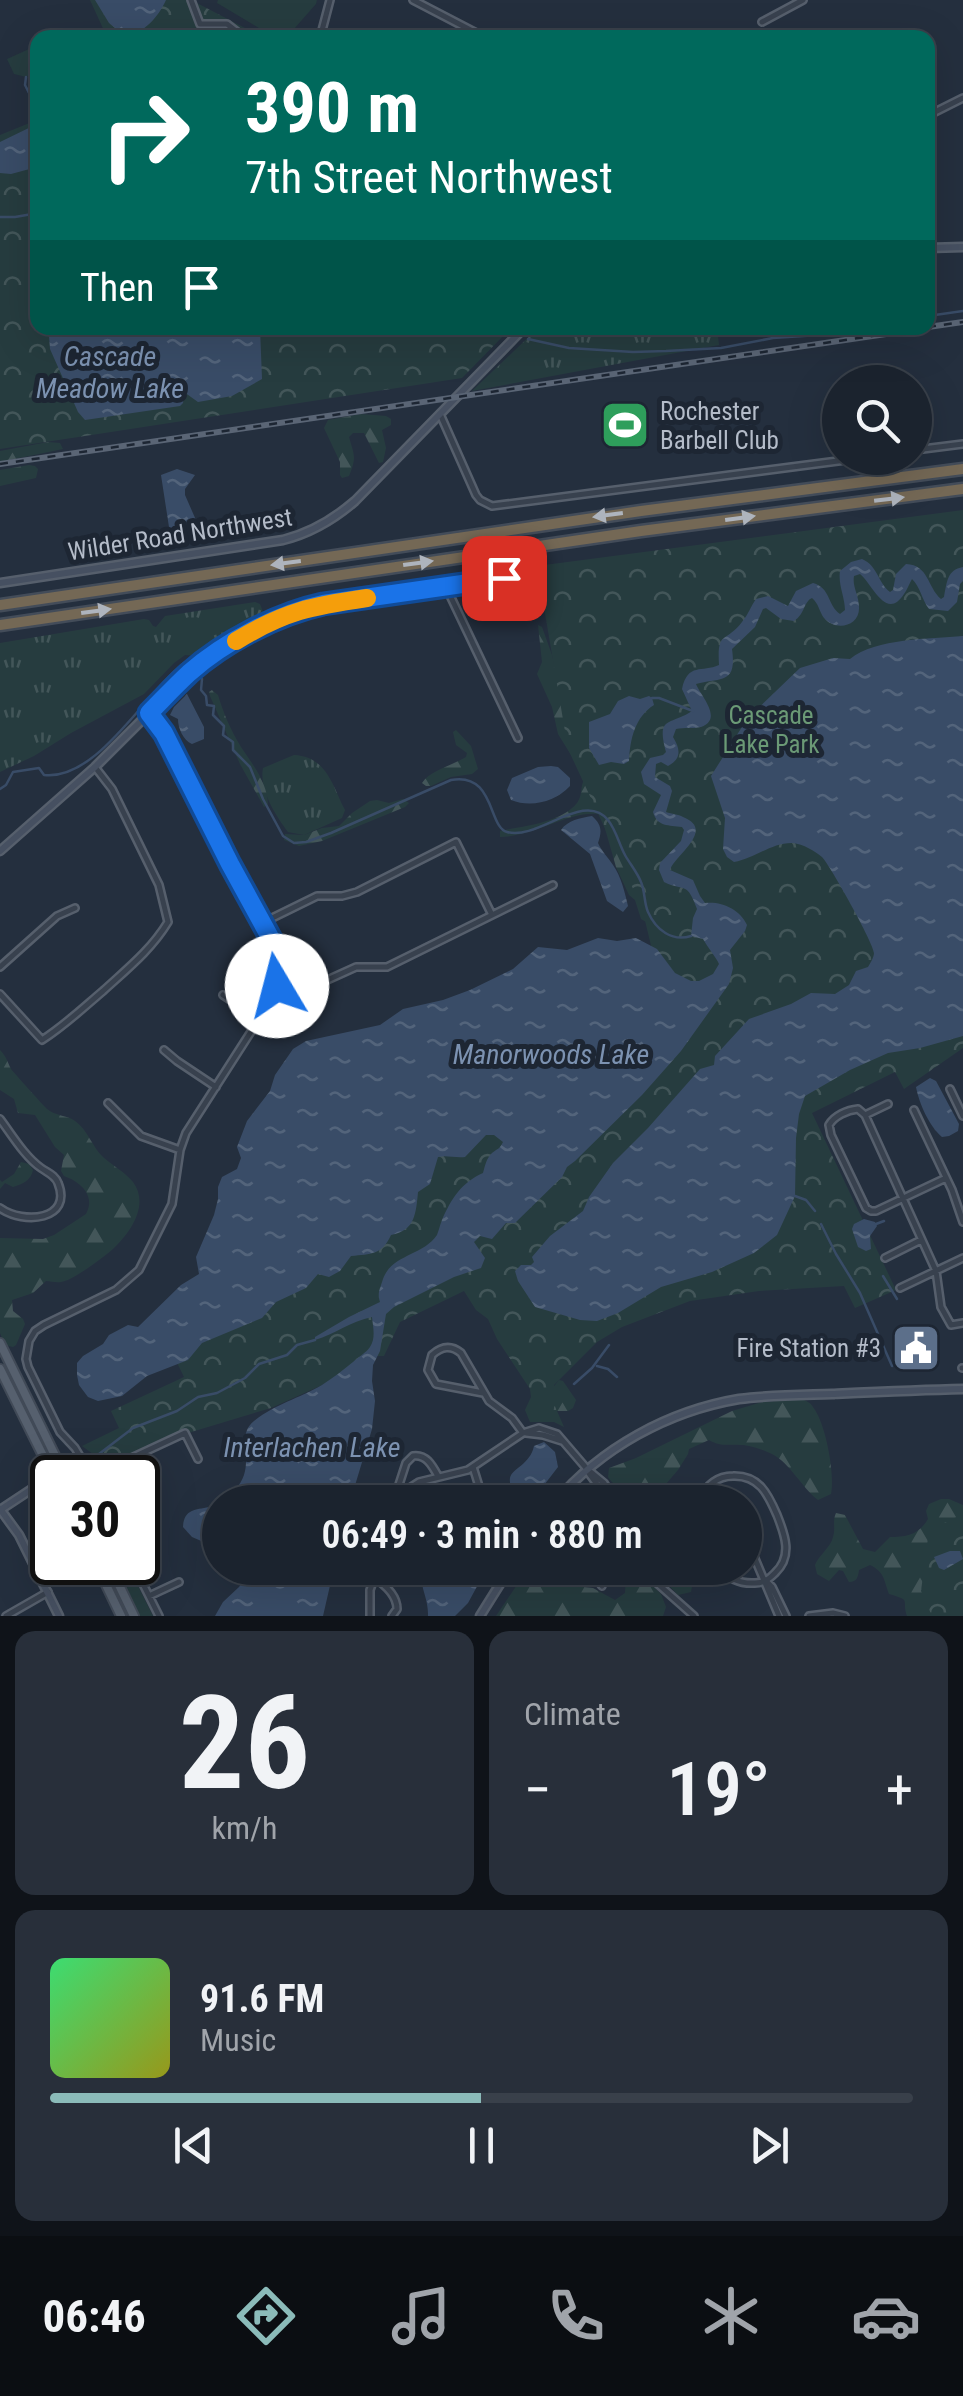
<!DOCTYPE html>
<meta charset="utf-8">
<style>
body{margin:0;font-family:"Roboto Condensed",sans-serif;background:#282f3a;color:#f1f3f6;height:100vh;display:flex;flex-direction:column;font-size:38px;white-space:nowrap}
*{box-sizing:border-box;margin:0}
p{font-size:32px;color:#a0a4aa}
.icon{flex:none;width:55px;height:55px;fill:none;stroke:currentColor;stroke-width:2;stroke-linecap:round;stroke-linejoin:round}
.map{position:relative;height:1616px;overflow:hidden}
.drawer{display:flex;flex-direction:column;gap:15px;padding:15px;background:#0f1319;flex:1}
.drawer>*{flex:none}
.top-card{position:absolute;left:30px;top:30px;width:905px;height:305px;border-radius:20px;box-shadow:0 10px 40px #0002,0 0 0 2px #39404a;background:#00695c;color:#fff;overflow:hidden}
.tools{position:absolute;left:822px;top:365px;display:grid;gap:20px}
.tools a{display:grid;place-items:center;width:110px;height:110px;border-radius:50%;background:#1b232e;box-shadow:0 10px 40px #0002,0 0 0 2px #39404a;font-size:50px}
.speed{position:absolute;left:30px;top:1455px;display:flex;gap:20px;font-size:50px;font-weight:700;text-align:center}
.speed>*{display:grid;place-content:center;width:130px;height:130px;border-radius:50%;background:#1b232e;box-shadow:0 10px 40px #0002,0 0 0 2px #39404a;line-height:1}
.speed .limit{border:5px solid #111;border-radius:15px;background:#fff;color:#111}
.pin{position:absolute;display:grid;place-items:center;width:85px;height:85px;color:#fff;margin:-42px;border-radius:20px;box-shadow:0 5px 15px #0006}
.me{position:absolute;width:110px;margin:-55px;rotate:352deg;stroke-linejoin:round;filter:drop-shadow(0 0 8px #0008)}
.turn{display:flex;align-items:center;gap:35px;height:210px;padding:0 50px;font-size:45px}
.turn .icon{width:130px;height:130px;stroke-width:2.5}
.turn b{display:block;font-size:70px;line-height:85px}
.then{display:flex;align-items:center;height:95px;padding:0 50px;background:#0003;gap:20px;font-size:38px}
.big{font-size:75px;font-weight:600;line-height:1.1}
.drawer .widget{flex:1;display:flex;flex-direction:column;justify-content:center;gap:15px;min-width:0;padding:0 35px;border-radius:20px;background:#282f3a}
.drawer .dial{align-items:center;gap:0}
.dial b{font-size:130px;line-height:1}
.song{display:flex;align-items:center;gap:30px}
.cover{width:120px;height:120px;border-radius:15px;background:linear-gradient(135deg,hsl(140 70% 55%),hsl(60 70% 35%))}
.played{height:10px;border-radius:5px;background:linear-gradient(90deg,#8bbbb9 50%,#39404a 50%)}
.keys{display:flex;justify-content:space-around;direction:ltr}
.heat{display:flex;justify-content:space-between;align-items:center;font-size:55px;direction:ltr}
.drawer .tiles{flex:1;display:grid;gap:15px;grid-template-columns:1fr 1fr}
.widget:last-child{grid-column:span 2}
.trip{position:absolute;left:202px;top:1485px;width:560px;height:100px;border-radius:50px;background:#1b232e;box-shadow:0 10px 40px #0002,0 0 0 2px #39404a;font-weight:600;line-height:100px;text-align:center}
.dock{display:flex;height:160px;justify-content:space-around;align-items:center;background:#0b0e12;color:#a0a4aa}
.dock .icon{width:70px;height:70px}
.dock .active{color:#8bbbb9}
.dock b{font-size:45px;color:#f1f3f6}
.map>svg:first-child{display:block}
.grass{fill:url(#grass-tufts)}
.forest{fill:url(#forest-firs)}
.park{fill:url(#park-crowns)}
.pitch{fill:#263c3f}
.water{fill:url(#water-ripples)}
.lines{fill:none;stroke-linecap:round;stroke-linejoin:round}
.stream{stroke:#394c67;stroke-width:2.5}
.street-casing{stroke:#565f6c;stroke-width:10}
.secondary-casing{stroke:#565f6c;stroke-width:11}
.primary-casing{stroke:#414a57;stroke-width:12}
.highway-casing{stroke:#434c59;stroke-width:15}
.street{stroke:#38414e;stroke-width:5}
.secondary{stroke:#465061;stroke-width:6}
.primary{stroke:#56606e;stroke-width:8}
.highway{stroke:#746855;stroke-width:10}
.rail-casing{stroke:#5a6575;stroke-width:6}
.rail{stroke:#1d2633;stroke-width:2.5;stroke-dasharray:8;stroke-linecap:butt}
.oneway{fill:#aeb4bd}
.route-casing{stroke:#114b97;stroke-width:25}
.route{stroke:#1a73e8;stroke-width:18}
.slow{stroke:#f59e0b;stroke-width:18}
.labels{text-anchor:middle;stroke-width:10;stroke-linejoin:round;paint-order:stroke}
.poi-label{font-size:25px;fill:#b4bcc9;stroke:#1d2633;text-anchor:start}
.street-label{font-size:25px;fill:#b4bcc9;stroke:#1d2633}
.park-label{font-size:25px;fill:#6b9a76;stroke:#1d2633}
.water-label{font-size:28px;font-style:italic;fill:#7c92b1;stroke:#1d2633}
</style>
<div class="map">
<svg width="963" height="1616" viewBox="0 0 963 1616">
<defs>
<pattern id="grass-tufts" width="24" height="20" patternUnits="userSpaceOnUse" patternTransform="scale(2.5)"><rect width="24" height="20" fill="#263c3f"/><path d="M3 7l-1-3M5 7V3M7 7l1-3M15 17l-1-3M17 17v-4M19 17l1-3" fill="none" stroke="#435659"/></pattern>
<pattern id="forest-firs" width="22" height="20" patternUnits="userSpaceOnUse" patternTransform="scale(2.5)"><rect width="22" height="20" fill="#263c3f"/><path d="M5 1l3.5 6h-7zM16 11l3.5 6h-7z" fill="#435659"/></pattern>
<pattern id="park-crowns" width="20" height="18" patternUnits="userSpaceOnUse" patternTransform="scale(2.5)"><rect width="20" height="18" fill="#263c3f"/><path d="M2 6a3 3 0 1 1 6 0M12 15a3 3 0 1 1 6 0" fill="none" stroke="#435659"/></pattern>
<pattern id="water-ripples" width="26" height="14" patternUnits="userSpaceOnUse" patternTransform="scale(2.5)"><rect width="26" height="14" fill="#394c67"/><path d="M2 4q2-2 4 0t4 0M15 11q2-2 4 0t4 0" fill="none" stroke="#53647b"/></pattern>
</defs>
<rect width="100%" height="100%" fill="#242f3e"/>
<path class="grass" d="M538,328H717L719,345L472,391Z
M255,602L260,604L263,612L252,624L202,654L198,656L185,655L174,663L144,694L71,733L34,756L0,772V643L144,619L149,620L153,626L156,627L165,616Z
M294,755C327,757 332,785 345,810L342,818L304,835L288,832C275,815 259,789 263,768Z"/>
<path class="forest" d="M361,414L386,416L391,419V425L382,430L386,448L383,462L379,463L364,433H353L349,437C354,455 357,457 349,476L342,478L340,475V462L324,428L328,420Z
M48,442L60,443L63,449L0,462V451Z
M29,465L35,466L38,469L36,478L0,486V470Z
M538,625L542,627L552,655L576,763L558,734L552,707L537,674L542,662Z
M212,690L218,695C223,712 231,731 241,747C253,765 267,782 268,804L264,807L240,764L210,696L209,692Z
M456,730L471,746L478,769L472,774L451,777L431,786H426L422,783C429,771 453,765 466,757L467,753L456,745L453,732Z
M590,773L648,923L641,919L635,900L629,895L616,867L602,818L598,814C568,811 536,836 500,837V831C523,826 561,823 577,803C585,792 577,784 590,773Z
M403,799L409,803L405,807L322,841L299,846L284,840L285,834L304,835L322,828L339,826L352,813L370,801L377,800L389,803Z
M0,1050C6,1056 7,1061 11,1069C13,1072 44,1106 47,1109C55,1116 67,1115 75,1121C88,1130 92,1147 103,1157C113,1166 125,1172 133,1182C150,1205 130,1233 113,1249C104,1257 72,1281 61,1282C56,1283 51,1281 46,1281L33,1293L12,1300L13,1311L23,1319L25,1324L16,1345L13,1347L5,1345L0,1333V1238L43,1239L54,1235L86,1214C96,1196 81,1182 64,1176L61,1171L64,1155L55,1147L35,1115L18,1113L14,1099L0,1090Z
M21,1162L29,1164L33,1170C31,1180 23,1184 13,1187L5,1183L0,1189V1180L2,1182L14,1174Z
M559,1380L563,1381L576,1400L573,1408L568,1411H555L548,1394Z
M802,1399C810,1403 810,1402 815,1410C826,1427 835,1474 831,1494L818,1500C801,1487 791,1464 772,1454C764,1450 750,1445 741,1445C728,1444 721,1447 709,1440L689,1449L688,1454L678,1470L652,1500C636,1502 617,1490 608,1477L609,1468L636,1458L732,1411L762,1402Z
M941,1499H949L963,1505V1616H907C901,1599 913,1601 889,1594C884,1581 885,1572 870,1565L859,1570C858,1577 857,1582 849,1582L843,1571L839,1570L829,1581L817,1574L815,1565C819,1555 831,1547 833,1537C836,1528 832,1522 836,1513L845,1515L863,1549L875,1552L890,1537C906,1537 919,1535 928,1519L926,1511L929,1504Z
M622,1568H635L661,1594L666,1607L663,1616H496L523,1576L527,1575L533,1582L593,1588L615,1600L625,1593L626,1577Z
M652,1568H683L692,1586L691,1592L678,1595Z
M129,1574L134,1578L153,1616H134L124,1581Z"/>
<path class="park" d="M90,0H191L262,37H107Z
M37,120L38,328H511L462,378L0,449V135Z
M963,510V1048L904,1089L895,1072L812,1113L896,1290L855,1308L844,1286L759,1291L690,1301L622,1327L597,1342L554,1385L558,1394L550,1395L564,1427L554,1422H530L525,1410L531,1397L530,1389L497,1339L488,1319L476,1310L464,1291L400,1322L384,1356H376L320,1386L271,1408L188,1433L185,1429L107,1464L82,1446L119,1428L111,1411L184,1377L164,1336L377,1183L675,1045L642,908L568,749L537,566Z
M963,1514V1616H932L921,1591L929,1530Z"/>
<path class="pitch" d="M218,0H317L316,4L287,37H274L217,3Z
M29,49L37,64V71L26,77L14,74L7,59Z"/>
<path class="water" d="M95,0H166C158,17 145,33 125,36L109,23Z
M37,124V167L11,174L0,173V142Z
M54,328H260L262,379L232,396L198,402L184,392L183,403L180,406L85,420L78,412L50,349L49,336Z
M177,469L195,475L185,489V495L199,527C193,533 178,535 170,532L169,527L161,475Z
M862,559C878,566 878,583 890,592L893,590L896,574L906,564C929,565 927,587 941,599L944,597C947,582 947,570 963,567V581L960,584L957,602L948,611L929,609C922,600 920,586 912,579C909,584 907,590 904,594C886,622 872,583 860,574L854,576C852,587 859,595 859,607C860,626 836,632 824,618C819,611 819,604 812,598C804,601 805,614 794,621L781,619L766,608L763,609L755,627L732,649C737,685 721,677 696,684C700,695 724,719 701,727C693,729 684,727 676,729L673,737C681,750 681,759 668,766L661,762L656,764L655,777L670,786L672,791L666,812C672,814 678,814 683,817C716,830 675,855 670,870L693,880L700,896L705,903C721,901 740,909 747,925L745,931L730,950L733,968L729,984L681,1051L642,1095L575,1161L567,1167L562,1177L515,1223H506L492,1239L480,1236L474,1242L485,1258L481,1268L454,1277L394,1307L386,1314L380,1351L373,1365L372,1381L375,1401L372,1429L350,1502H220V1549L192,1537L183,1527C184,1509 195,1510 209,1507C219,1504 228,1498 235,1490C259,1464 233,1438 254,1421C277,1403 298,1399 322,1385C333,1378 343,1370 353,1362C358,1357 366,1353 370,1347C376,1338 373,1327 372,1317C351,1321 335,1334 315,1340V1337L349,1317L380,1302C377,1293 380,1289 383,1279C392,1254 423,1256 437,1235C438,1233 441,1222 442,1220C451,1199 462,1182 483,1173C485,1166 486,1159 492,1153C497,1149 500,1149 503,1142L494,1135H486L465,1157C455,1158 446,1155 438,1157L430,1184L418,1192C416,1213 415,1231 391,1235C382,1255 371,1254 351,1256L340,1271L329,1277L318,1274L306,1288L276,1302L262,1318L202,1343L188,1360L147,1376L122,1396L98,1401L88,1397L79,1385L77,1375V1363L83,1356L103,1344L109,1335L128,1325L138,1327L181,1285L199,1274L196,1257L214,1215L218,1199V1187L222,1177L237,1169L241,1158L237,1147L247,1121L270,1091L275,1075L293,1049L306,1041L380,1025L403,1009L443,1000L470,990L513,969L538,947L567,950L598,938L617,941L636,938L657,949L675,973L691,981H699L713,974L719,964C716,957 708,948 703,939L691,936L693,918L697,909C687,881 685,892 664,882L659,870L660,863L681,841L684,830L682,827C669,825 657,827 653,812L661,795L644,784L641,772L650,758L663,755L666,752C656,715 670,726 692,711L682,689C688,662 702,673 719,665C717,630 725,644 742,622C748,615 751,606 756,599L768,596L788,606L796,591L813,583C831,588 827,605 840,614L845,610C845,597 838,585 840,571L851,562Z
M963,636V1036L920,1048L888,1053L850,1070L805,1096L799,1114L796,1138L795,1196L777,1235L754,1253L712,1272L661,1287L618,1313L597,1321L580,1320L535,1307L518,1281L515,1271L521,1265H531L534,1262L532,1257L550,1236L583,1211L589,1197L613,1163L648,1128L700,1069L714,1065L715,1056L749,1019L791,1004L811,993L835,994L849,985L856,971L868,967C870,964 874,957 874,953C874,944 830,865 822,857C815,851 803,844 793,843C772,842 754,859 734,862L727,857L723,849L725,818L711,776L747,719L800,668L833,658L850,659C876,638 930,639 963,636Z
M187,694L204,727V739L192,744C183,740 178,728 178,719L170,715L174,707Z
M629,696L640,699L649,696L652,698L654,705C635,717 630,739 629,761L624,764L611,762L599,765L589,748V722L610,714L618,701Z
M551,766L558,767L570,778V786C555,802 531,808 511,800L507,790L512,778L538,767Z
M592,816C602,825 602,831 598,843C602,852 608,857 613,865C621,876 625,893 628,906L623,912L607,901L590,854L561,830C568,820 580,818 592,816Z
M930,1078L936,1081L959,1124L958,1131L949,1136L942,1137C929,1126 919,1103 916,1087Z
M864,1219L875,1222L877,1226L870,1236L871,1249L866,1251L858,1247L852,1229L854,1224Z
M544,1442L555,1452L558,1467L531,1502H511C513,1492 509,1484 510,1478C512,1468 530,1465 534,1446Z
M950,1551H960L963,1559L944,1570L939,1568L934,1557Z
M254,1568H334L323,1616H215L223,1602L239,1587Z
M443,1568H487L468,1603L455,1616H428C429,1589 407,1576 443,1568Z"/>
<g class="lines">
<path class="stream" d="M26,77L25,85L38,111
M0,217H15L38,213
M928,316L963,311
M528,339L569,348L633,352L666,351L721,348L773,338L819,335L849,328
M202,679L201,690L206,696L207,705L214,706L213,715L224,726L223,735L233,742V750L250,767L263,799L283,836L294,843L306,842L331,833L451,780C495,772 488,827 507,832C538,841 584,790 608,820C616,830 619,844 625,855C630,864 637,872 641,882C645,891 644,903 648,912C656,930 672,942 691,936
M652,698H659L693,711
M0,789L6,785L13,772L39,768L44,775C99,781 147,688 188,660
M795,1196L806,1200L815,1211
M821,1224L836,1254L860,1293L892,1366
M876,1224L884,1221
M883,1276L897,1299
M597,1366L608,1369L617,1377
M574,1384L592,1368L609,1345
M99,1454L133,1428L177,1411L198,1397L217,1393L245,1378L259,1364L287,1355L297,1345L315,1340"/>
<g class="street-casing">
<path id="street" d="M191,0L200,24H227L245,38
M413,0L486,38
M762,22L803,0
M320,38L330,0
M613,38L615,36
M929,115L963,98
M440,414L476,495L480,500L492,506L861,458
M915,450L963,444
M446,587L518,738
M262,923L317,896H342L357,892L456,842L492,915
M0,967L57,916L75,908
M277,986L288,991H303L356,967H387L553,885
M0,994L42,1040C64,1026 83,1008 103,991C127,969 151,950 168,922L159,885L112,789L95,767
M223,995L259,1019
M164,1050L177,1061L216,1087
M950,1089L963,1116
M108,1103L141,1136L180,1150
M888,1104L865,1115L858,1109C847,1110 834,1116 829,1125L831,1135L866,1208L871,1211H876L946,1178
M914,1110L952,1190L963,1222
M865,1115L936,1271L941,1307L951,1325L963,1323
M0,1119C12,1135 25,1157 41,1168C48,1173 55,1175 58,1183C73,1220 24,1225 0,1208
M885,1258L921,1240
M900,1288L963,1258
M962,1368H963
M483,1393L436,1384L428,1370L432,1355C442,1346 451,1345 461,1353L489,1401L512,1418L523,1433
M526,1433L543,1435L562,1441
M80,1457L87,1459L108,1472
M473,1467L482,1496
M62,1469L80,1457
M588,1472L610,1502
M103,1478L84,1463L75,1448L60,1432L28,1367L26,1359L29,1341L35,1331L44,1325L116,1290L139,1270L172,1204L180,1150L186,1133L270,1002L277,986L278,961L271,939L229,864L164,733L149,713C162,700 175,686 189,673C225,641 275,614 323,603L504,579H517L530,584
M104,1478L114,1466L185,1433L198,1459
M394,1500L406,1463L413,1456C426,1454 432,1465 438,1476
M394,1502L405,1491L419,1482L468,1470L523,1433L539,1428L557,1434L587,1469L604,1483L616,1502
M698,1502C705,1487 716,1476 733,1476C759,1475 768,1494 777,1515C785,1535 793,1556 775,1573C769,1579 764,1583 755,1583C740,1584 729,1579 720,1568
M745,1535L779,1616
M132,1562L159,1616
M588,1568L602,1586
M640,1568L694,1616
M647,1568L662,1584
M373,1577C384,1584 397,1595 397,1609L392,1616
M766,1581L772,1587L786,1616
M149,1596L179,1582
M6,1616L48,1592
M370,1616V1590L378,1568
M809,1616L833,1613L845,1616"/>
</g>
<g class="secondary-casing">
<path id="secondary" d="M928,248L963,247
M0,583L283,540C311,533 333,520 355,501L524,328
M0,851L95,767L149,713
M555,1502C601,1448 668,1411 739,1399C770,1395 801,1395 832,1394C876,1392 919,1390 963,1389
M0,1509L19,1535L59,1616
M0,1510L62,1469
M480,1616L510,1568"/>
</g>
<g class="primary-casing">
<path id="primary" d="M0,1343L66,1478
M0,1369L54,1478
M95,1562L121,1616
M108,1562L134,1616"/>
</g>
<g class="highway-casing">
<path id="highway" d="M0,605L641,511L963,469
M0,625L641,531L963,489"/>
</g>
<use href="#street" class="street"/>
<use href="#secondary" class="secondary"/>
<use href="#primary" class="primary"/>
<use href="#highway" class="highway"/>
<g class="rail-casing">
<path id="rail" d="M928,327L963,322
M0,464L927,328"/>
</g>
<use href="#rail" class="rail"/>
</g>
<defs><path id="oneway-solid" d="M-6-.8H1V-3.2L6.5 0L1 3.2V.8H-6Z" transform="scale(2.5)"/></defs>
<g class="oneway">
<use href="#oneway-solid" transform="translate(889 499) rotate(-7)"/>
<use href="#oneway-solid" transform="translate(608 515) rotate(172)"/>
<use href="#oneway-solid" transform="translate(740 518) rotate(-8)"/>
<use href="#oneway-solid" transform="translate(286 563) rotate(172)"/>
<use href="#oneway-solid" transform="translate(418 563) rotate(-8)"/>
<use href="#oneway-solid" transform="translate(96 611) rotate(-8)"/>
</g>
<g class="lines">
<g class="route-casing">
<path id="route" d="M277,986L278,960L271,939L230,864L164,733L149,713C162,700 175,686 189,673C224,642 277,614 323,604L504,578"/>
</g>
<use href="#route" class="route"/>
<path class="slow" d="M236,641C285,611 312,606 367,598"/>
</g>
<defs>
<g id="stadium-square" transform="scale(2.5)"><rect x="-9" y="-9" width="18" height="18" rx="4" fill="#2e9e5b" stroke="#1d2633"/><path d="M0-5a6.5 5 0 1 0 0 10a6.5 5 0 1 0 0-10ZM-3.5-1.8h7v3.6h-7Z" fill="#fff"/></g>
<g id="civic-square" transform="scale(2.5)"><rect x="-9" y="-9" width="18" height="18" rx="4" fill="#5c6f8a" stroke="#1d2633"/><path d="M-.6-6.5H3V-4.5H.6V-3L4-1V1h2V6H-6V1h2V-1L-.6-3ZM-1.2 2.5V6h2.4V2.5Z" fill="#fff"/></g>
</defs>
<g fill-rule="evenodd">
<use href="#stadium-square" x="625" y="425"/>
<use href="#civic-square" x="916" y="1348"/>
</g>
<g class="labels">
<g class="poi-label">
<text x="660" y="420">Rochester<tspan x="660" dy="29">Barbell Club</tspan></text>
<text x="881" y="1357" text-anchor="end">Fire Station #3</text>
</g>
<g class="street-label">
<text transform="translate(180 534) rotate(-9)" y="9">Wilder Road Northwest</text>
</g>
<g class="park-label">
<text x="771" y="724">Cascade<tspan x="771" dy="29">Lake Park</tspan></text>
</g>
<g class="water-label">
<text x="110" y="366">Cascade<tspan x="110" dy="32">Meadow Lake</tspan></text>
<text x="551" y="1064">Manorwoods Lake</text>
<text x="312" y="1457">Interlachen Lake</text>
</g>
</g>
</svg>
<div class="tools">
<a><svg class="icon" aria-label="search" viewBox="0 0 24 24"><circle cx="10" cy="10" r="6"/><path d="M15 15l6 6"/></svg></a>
</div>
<div class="speed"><div class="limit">30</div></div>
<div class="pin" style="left:504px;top:578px;background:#d93025"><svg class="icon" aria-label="arrive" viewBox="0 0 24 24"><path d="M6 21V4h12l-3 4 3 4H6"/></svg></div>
<svg class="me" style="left:277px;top:986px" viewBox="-20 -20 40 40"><circle r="19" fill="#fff"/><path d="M0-13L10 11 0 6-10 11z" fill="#1a73e8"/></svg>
<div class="trip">06:49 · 3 min · 880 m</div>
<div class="top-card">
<div class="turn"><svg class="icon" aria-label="right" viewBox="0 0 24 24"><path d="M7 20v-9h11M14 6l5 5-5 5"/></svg><div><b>390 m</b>7th Street Northwest</div></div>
<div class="then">Then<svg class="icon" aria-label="arrive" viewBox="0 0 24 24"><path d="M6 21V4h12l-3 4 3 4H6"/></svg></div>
</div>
</div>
<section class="drawer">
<div class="tiles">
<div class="widget dial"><b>26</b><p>km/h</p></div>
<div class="widget"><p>Climate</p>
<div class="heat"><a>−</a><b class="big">19°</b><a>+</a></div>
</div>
<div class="widget">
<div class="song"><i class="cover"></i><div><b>91.6 FM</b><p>Music</p></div></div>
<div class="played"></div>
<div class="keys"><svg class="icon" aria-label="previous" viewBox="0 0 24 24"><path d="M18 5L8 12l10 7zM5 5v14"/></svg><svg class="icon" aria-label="pause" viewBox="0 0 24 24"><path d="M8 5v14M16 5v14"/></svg><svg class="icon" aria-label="next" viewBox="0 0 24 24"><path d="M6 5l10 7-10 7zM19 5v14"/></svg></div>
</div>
</div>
</section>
<nav class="dock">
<b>06:46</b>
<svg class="icon active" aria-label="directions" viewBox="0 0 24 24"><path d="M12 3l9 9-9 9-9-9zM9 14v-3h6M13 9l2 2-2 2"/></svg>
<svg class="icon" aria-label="music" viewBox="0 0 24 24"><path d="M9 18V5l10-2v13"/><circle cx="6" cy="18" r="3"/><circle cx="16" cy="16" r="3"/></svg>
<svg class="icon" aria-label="phone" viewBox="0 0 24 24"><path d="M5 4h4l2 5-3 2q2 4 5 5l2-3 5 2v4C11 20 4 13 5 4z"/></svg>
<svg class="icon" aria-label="climate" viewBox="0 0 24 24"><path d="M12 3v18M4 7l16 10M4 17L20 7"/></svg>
<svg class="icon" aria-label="car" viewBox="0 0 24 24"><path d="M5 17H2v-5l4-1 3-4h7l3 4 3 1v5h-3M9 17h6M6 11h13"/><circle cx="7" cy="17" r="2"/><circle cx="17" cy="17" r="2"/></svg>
</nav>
